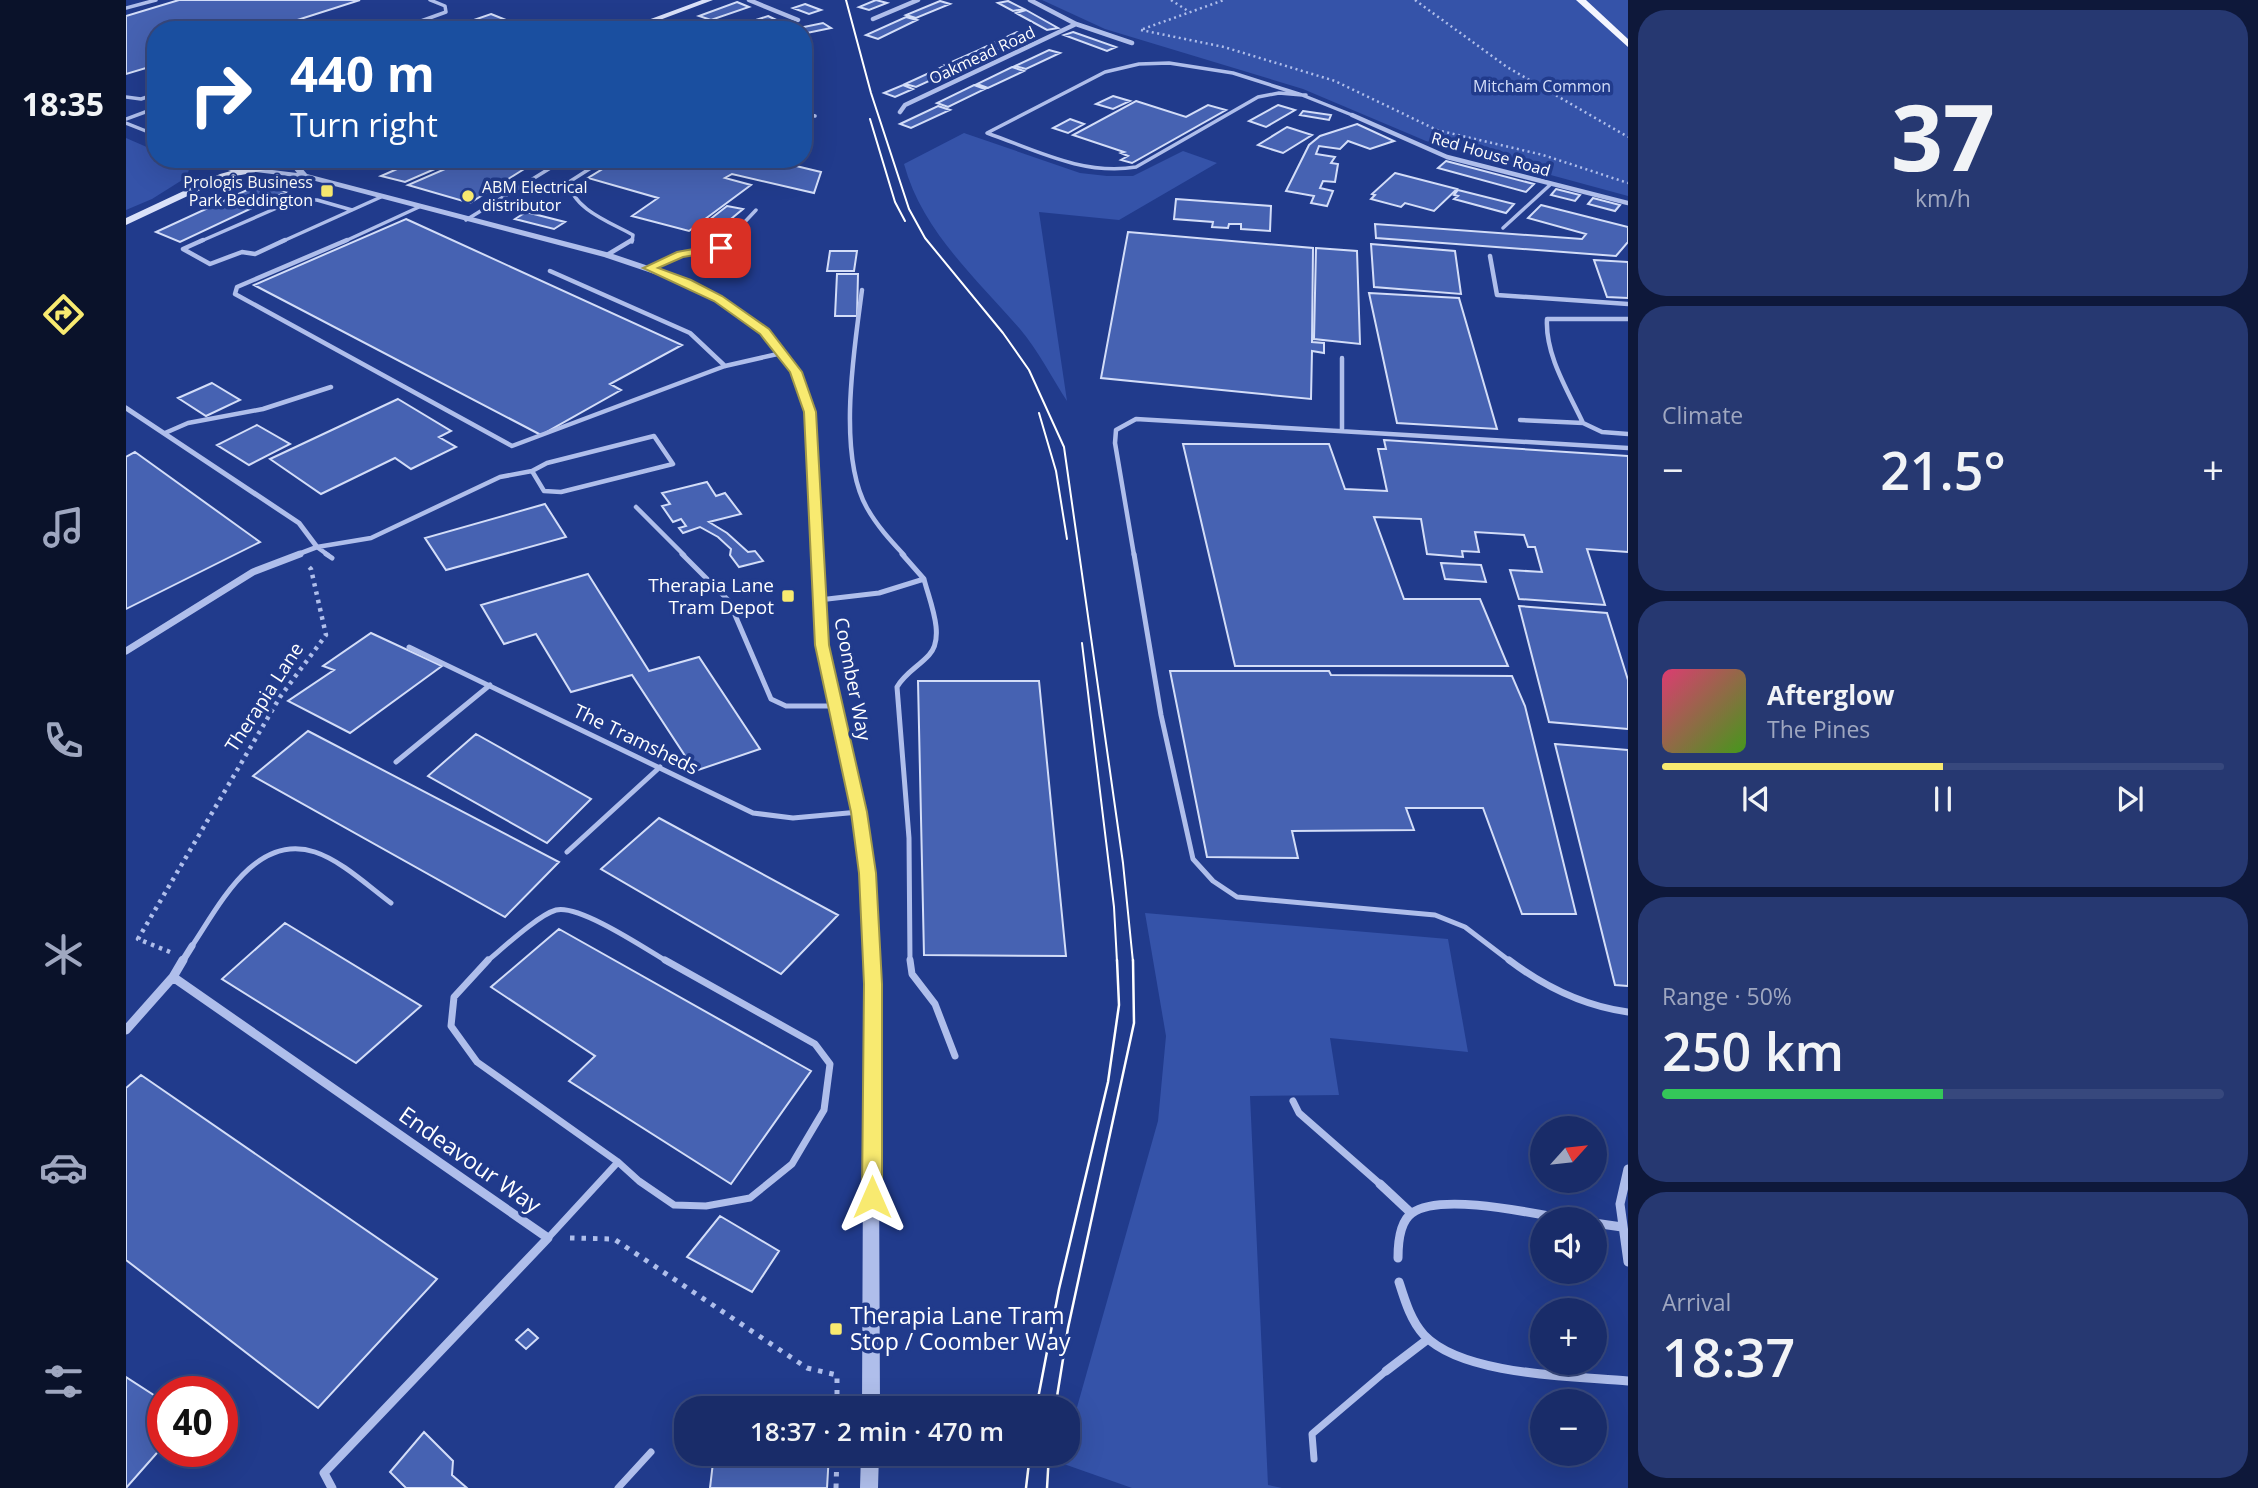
<!DOCTYPE html>
<meta charset="utf-8">
<style>
body{margin:0;font-family:"Open Sans",sans-serif;background:#263871;color:#f1f3f6;height:100vh;display:flex;flex-direction:column;font-size:26px;white-space:nowrap}
*{box-sizing:border-box;margin:0}
p{font-size:23px;color:#9fa7c0}
.icon{flex:none;width:38px;height:38px;fill:none;stroke:currentColor;stroke-width:2;stroke-linecap:round;stroke-linejoin:round}
.map{position:relative;flex:1;overflow:hidden}
.details{display:flex;flex-direction:column;gap:10px;padding:10px;background:#0e183a;width:630px}
.details>*{flex:none}
.top-card{position:absolute;left:21px;top:21px;width:665px;height:147px;border-radius:28px;box-shadow:0 7px 28px #0002,0 0 0 2px #37487d;background:#1a4fa0;color:#fff;overflow:hidden}
.needle{width:46px;rotate:63deg}
.controls{position:absolute;left:1404px;top:1116px;display:grid;gap:14px}
.controls a{display:grid;place-items:center;width:77px;height:77px;border-radius:50%;background:#192c69;box-shadow:0 7px 28px #0002,0 0 0 2px #37487d;font-size:35px}
.speed{position:absolute;left:21px;top:1376px;display:flex;gap:14px;font-size:35px;font-weight:700;text-align:center}
.speed>*{display:grid;place-content:center;width:91px;height:91px;border-radius:50%;background:#192c69;box-shadow:0 7px 28px #0002,0 0 0 2px #37487d;line-height:1}
.speed .limit{border:10px solid #d22;background:#fff;color:#111}
.pin{position:absolute;display:grid;place-items:center;width:60px;height:60px;color:#fff;margin:-30px;border-radius:14px;box-shadow:0 4px 10px #0006}
.me{position:absolute;width:77px;margin:-38px;rotate:0deg;stroke-linejoin:round;filter:drop-shadow(0 0 5px #0008)}
.turn{display:flex;align-items:center;gap:24px;height:147px;padding:0 28px;font-size:32px}
.turn .icon{width:91px;height:91px;stroke-width:2.5}
.turn b{display:block;font-size:49px;line-height:60px}
.big{font-size:52px;font-weight:600;line-height:1.1}
.details .tile{flex:1;display:flex;flex-direction:column;justify-content:center;gap:10px;min-width:0;padding:0 24px;border-radius:28px;background:#263871}
.details .dial{align-items:center;gap:0}
.dial b{font-size:91px;line-height:1}
.song{display:flex;align-items:center;gap:21px}
.cover{width:84px;height:84px;border-radius:10px;background:linear-gradient(135deg,hsl(340 70% 55%),hsl(100 70% 35%))}
.played{height:7px;border-radius:4px;background:linear-gradient(90deg,#f8ea70 50%,#37487d 50%)}
.keys{display:flex;justify-content:space-around;direction:ltr}
.heat{display:flex;justify-content:space-between;align-items:center;font-size:38px;direction:ltr}
.charge{height:10px;border-radius:5px;background:linear-gradient(90deg,#34c759 50%,#37487d 0)}
.trip{position:absolute;left:548px;top:1396px;width:406px;height:70px;border-radius:28px;background:#192c69;box-shadow:0 7px 28px #0002,0 0 0 2px #37487d;font-weight:600;line-height:70px;text-align:center}
main{display:flex;flex:1;min-height:0}
.tab-bar{display:flex;flex-direction:column;width:126px;justify-content:space-around;align-items:center;background:#0a122a;color:#9fa7c0}
.tab-bar .icon{width:49px;height:49px}
.tab-bar .selected{color:#f8ea70}
.tab-bar b{font-size:32px;color:#f1f3f6}
.map>svg:first-child{display:block}
.green{fill:#3553a9}
.building{fill:#4662b2;stroke:#d3ddf8;stroke-width:2}
.lines{fill:none;stroke-linecap:round;stroke-linejoin:round}
.path-far2{stroke:#afbeeb;stroke-width:2.5;stroke-dasharray:2 3.5;stroke-linecap:butt}
.path-far1{stroke:#afbeeb;stroke-width:4.5;stroke-dasharray:3.5 5;stroke-linecap:butt}
.path{stroke:#afbeeb;stroke-width:5;stroke-dasharray:4.5 7;stroke-linecap:butt}
.service-far3{stroke:#afbeeb;stroke-width:3.5}
.service-far2{stroke:#afbeeb;stroke-width:4.5}
.service-far1{stroke:#afbeeb;stroke-width:5}
.service{stroke:#afbeeb;stroke-width:7}
.minor-far3{stroke:#afbeeb;stroke-width:4.5}
.minor-far2{stroke:#afbeeb;stroke-width:5}
.minor-far1{stroke:#afbeeb;stroke-width:7}
.minor{stroke:#afbeeb;stroke-width:9}
.tertiary{fill:#afbeeb;fill-rule:evenodd}
.secondary{fill:#dae1f9;fill-rule:evenodd}
.primary{fill:#f3f5fe;fill-rule:evenodd}
.tram-far1{stroke:#fff;stroke-width:2}
.tram{stroke:#fff;stroke-width:2.5}
.route{fill:#f8ea70;stroke:#a19849;stroke-width:2}
.poi-dot{fill:#f8ea70;stroke:#213b8c;stroke-width:2.5}
.labels{text-anchor:middle;stroke-width:7;stroke-linejoin:round;paint-order:stroke}
.far-street-label{font-size:16px;fill:#fff;stroke:#213b8c}
.far-park-label{font-size:16px;fill:#d3ddf8;stroke:#213b8c}
.far-poi-label{font-size:16px;fill:#fff;stroke:#213b8c;text-anchor:end}
.poi-label{font-size:19px;fill:#fff;stroke:#213b8c;text-anchor:end}
.street-label{font-size:19px;fill:#fff;stroke:#213b8c}
.near-street-label{font-size:23px;fill:#fff;stroke:#213b8c}
.near-poi-label{font-size:23px;fill:#fff;stroke:#213b8c;text-anchor:start}
</style>
<main>
<nav class="tab-bar">
<b>18:35</b>
<svg class="icon selected" aria-label="directions" viewBox="0 0 24 24"><path d="M12 3l9 9-9 9-9-9zM9 14v-3h6M13 9l2 2-2 2"/></svg>
<svg class="icon" aria-label="music" viewBox="0 0 24 24"><path d="M9 18V5l10-2v13"/><circle cx="6" cy="18" r="3"/><circle cx="16" cy="16" r="3"/></svg>
<svg class="icon" aria-label="phone" viewBox="0 0 24 24"><path d="M5 4h4l2 5-3 2q2 4 5 5l2-3 5 2v4C11 20 4 13 5 4z"/></svg>
<svg class="icon" aria-label="climate" viewBox="0 0 24 24"><path d="M12 3v18M4 7l16 10M4 17L20 7"/></svg>
<svg class="icon" aria-label="car" viewBox="0 0 24 24"><path d="M5 17H2v-5l4-1 3-4h7l3 4 3 1v5h-3M9 17h6M6 11h13"/><circle cx="7" cy="17" r="2"/><circle cx="17" cy="17" r="2"/></svg>
<svg class="icon" aria-label="filters" viewBox="0 0 24 24"><path d="M4 7h16M4 17h16"/><circle cx="9" cy="7" r="2"/><circle cx="15" cy="17" r="2"/></svg>
</nav>
<div class="map">
<svg width="1502" height="1488" viewBox="0 0 1502 1488">
<rect width="100%" height="100%" fill="#213b8c"/>
<path class="green" d="M916,0H1502V196L1300,141L1177,89L979,29Z
M838,133L954,173L981,176H1007L1057,151L1091,163L993,220L913,212L941,401C926,378 912,350 894,329C850,278 796,231 778,164Z
M0,138L30,151V159H46L63,169L61,177L26,199L0,210Z
M1019,913L1322,939L1342,1052L1204,1038L1213,1095L1124,1096L1142,1485L1156,1488H1006L935,1463L937,1454H942V1439L1032,1121L1040,1036Z"/>
<path class="building" d="M53,0H234L140,30H30V65L0,74V16Z
M750,0L761,3L743,10L733,7Z
M814,1L824,4L790,18L780,15Z
M882,1L898,9L887,11L872,3Z
M611,2L623,7L585,20L573,16Z
M679,4L695,10L683,14L667,8Z
M900,10L932,28L921,30L890,13Z
M365,14L405,30H319Z
M642,16L657,23L645,27L630,20Z
M780,17L791,20L752,39L740,35Z
M697,23L705,28L681,33L673,28Z
M891,32L902,36L868,51L857,48Z
M947,32L990,47L981,51L938,35Z
M855,49L866,53L830,69L819,65Z
M923,50L934,53L900,69L889,66Z
M816,67L827,70L790,87L779,84Z
M886,67L898,71L862,88L851,84Z
M777,85L787,89L769,97L758,93Z
M848,85L859,89L822,107L811,103Z
M987,96L1004,101L987,109L970,104Z
M1010,101L1060,117L1082,105L1100,110L1006,163L995,160L1002,156L995,153L998,152L947,135Z
M1152,105L1169,110L1140,127L1123,121Z
M812,106L824,110L785,128L774,124Z
M1177,111L1205,115L1203,120L1174,115Z
M944,119L958,124L942,133L927,128Z
M1231,124L1268,141L1244,149L1222,141L1214,149L1193,146L1190,154L1209,157L1205,163L1212,164L1209,182L1197,181L1194,188L1207,191L1201,206L1185,203L1188,196L1160,191L1183,145L1194,136Z
M1161,127L1186,135L1157,153L1132,145Z
M294,159H332L279,182L255,176Z
M342,159H414L344,203L282,185Z
M493,159H641L695,172L688,193L606,174L599,178L625,185L563,231L506,216L532,198L462,178Z
M1320,161L1408,184L1400,192L1312,168Z
M1269,173L1331,189L1308,211L1279,203L1275,207L1245,199L1249,195L1246,194Z
M136,183L160,192L54,242L30,232Z
M1430,189L1454,195L1449,201L1425,195Z
M1332,190L1388,204L1380,213L1328,199L1332,196L1328,195Z
M1467,198L1494,205L1489,211L1462,204Z
M1050,199L1145,206L1144,231L1115,229V224H1103L1102,228L1086,227L1087,222L1048,219Z
M1415,205L1502,227V242L1490,256L1250,238L1249,224L1456,239L1460,234L1402,218Z
M601,206L617,209L594,228L578,224Z
M400,212L439,222L428,229L389,219Z
M280,219L556,345L484,384L495,390L415,435L128,285Z
M1002,232L1187,248L1186,342L1198,343V353L1186,351L1185,399L975,378Z
M1245,244L1329,251L1335,294L1248,287Z
M1190,248L1231,251L1234,344L1188,339Z
M704,251H731L728,271H701Z
M1468,260L1502,262V298L1481,297Z
M711,274H732L731,316H709Z
M1243,293L1333,298L1371,429L1271,423Z
M86,383L114,400L80,416L52,398Z
M272,399L325,431L313,437L330,447L285,469L269,458L195,494L144,459Z
M131,425L164,444L123,465L91,445Z
M1258,440L1502,456V552L1461,549L1479,605L1393,599L1384,570L1416,572L1409,547H1402L1398,535L1349,532L1353,552L1336,551L1337,557L1301,554L1295,519L1248,517L1278,599H1354L1382,666H1109L1057,444H1203L1219,489L1261,491L1252,449H1260Z
M9,452L134,542L0,609V457Z
M581,482L590,496L599,493L615,514L583,522L601,533L622,552L629,551L637,561L613,567L604,555L605,549L592,537L574,527L557,533L553,528L560,526L555,519L547,522L536,506L544,504L536,493Z
M419,504L440,537L320,570L299,538Z
M1315,563L1355,565L1360,582L1319,579Z
M462,574L523,671L573,657L634,749L569,771L506,675L445,692L410,634L378,644L355,605Z
M1393,606L1481,613L1502,680V729L1423,722Z
M245,633L316,666L224,733L162,701L208,670L197,666Z
M1044,671H1203L1205,675L1386,676L1399,706L1450,914H1396L1357,808H1280L1288,830L1166,831L1172,858L1081,857Z
M792,681H913L940,956L798,955Z
M182,731L433,862L379,917L127,776Z
M350,734L465,799L421,843L302,776Z
M1429,744L1502,750V986L1489,985Z
M533,818L712,915L655,974L475,869Z
M159,923L295,1006L230,1063L96,979Z
M433,929L685,1071L605,1184L443,1081L469,1056L365,987Z
M15,1075L311,1279L192,1408L0,1260V1088Z
M594,1216L653,1251L626,1292L561,1257Z
M402,1329L412,1338L400,1349L390,1340Z
M0,1377L37,1401V1446L0,1488Z
M594,1400L705,1401V1409H593Z
M298,1432L327,1461L326,1475L341,1488H280L264,1472Z
M588,1454H703L701,1488H584Z"/>
<g class="lines">
<path class="path-far2" d="M1045,0L1062,11
M1289,0L1381,67L1502,137
M1017,29L1098,0
M1015,30L1098,47L1209,81L1311,130L1417,155L1502,183"/>
<path class="path-far1" d="M44,952L12,939L154,697L200,635L185,569L182,566"/>
<path class="path" d="M444,1238L488,1239L681,1368L711,1375V1409
M710,1488L711,1454"/>
<path class="service-far3" d="M0,8L30,0
M270,30L320,12L319,6L304,0
M1043,63L1107,73L1176,95L1153,93L1132,97L1010,167C958,176 909,150 861,133L979,72L1013,64Z
M30,73L22,76L30,80
M1176,95H1180
M1176,95L1226,115
M0,97L15,99L30,94
M677,113L689,116
M0,119L30,108
M0,123L30,135
M479,159L443,182C446,209 486,223 507,235L506,242
M340,220L439,159
M1377,228L1425,184
M73,242L169,200H191L226,210
M155,242L255,197
M217,242L293,207
M600,242L630,210"/>
<path class="service-far2" d="M77,240L57,249L84,264L116,252L129,254L159,240
M221,240L111,287L109,294L386,446L599,366L656,353
M481,255L506,240
M1364,256L1371,295L1502,304
M523,268L554,255L595,248L602,240
M424,271L564,333L599,366
M736,290C728,350 711,455 741,508C751,526 765,541 778,555
M1216,358V429
M1394,420L1457,423L1476,432L1502,434
M1457,423C1442,391 1419,355 1421,319H1502
M39,433L62,423L137,409L205,387
M528,436L547,464L435,492L418,491L406,471L421,463Z
M510,507L558,555
M191,547L245,538L374,477L406,471
M191,547L202,555
M1008,555L989,443L990,430L1010,419L1502,448"/>
<path class="service-far1" d="M200,554L206,558
M556,554L603,601L645,699L660,706H709
M1008,554L1035,715L1067,859L1087,881L1111,897L1309,915L1339,927L1385,962
M693,600L753,593L798,579L776,554
M283,647L627,813L667,818L733,812
M270,762L364,685
M441,852L534,767
M66,946C93,906 129,832 189,852C216,861 242,886 265,903
M360,962C376,949 412,915 430,910C453,904 520,949 542,962
M784,962L783,838L771,687C779,673 792,667 803,655C820,637 803,600 798,579"/>
<path class="service" d="M362,960L328,997L325,1026L351,1062L492,1162
M784,960L786,974L809,1004L829,1056
M1383,960C1419,987 1457,1006 1502,1012
M1167,1101L1173,1113L1254,1184
M492,1162L513,1181L548,1205L580,1206L624,1198L666,1164L698,1110L704,1064L689,1044L539,960
M422,1238L492,1162
M1188,1459L1186,1434L1260,1371
M492,1488L525,1452"/>
<path class="minor-far3" d="M623,0L672,20
M904,0L950,24L1006,43
M747,19L792,0
M774,112L779,105L950,24
M1226,115L1321,157L1502,203"/>
<path class="minor-far2" d="M0,408L173,523L191,547L170,555"/>
<path class="minor-far1" d="M0,651L127,572L174,554
M56,962L66,946"/>
<path class="minor" d="M47,977L422,1238L198,1473L206,1488
M0,1030L47,977L57,960
M1502,1169L1494,1204L1502,1262
M1254,1184L1285,1213
M1468,1223L1496,1227
M1272,1258C1272,1244 1273,1222 1286,1213C1315,1192 1410,1214 1445,1220
M1273,1282C1279,1301 1285,1321 1298,1335C1337,1376 1448,1376 1502,1381
M1260,1371L1302,1339"/>
<path class="tertiary" d="M160,159H168L181,174L484,253L564,280L622,314L641,330L675,371L689,412L702,645L739,812L752,920L754,1409H736L738,920L727,812L690,645L679,412L666,372L635,334L616,318L558,284L478,257L178,178L130,172L126,170L130,168L171,173Z
M735,1454H753L752,1488H734Z"/>
<path class="secondary" d="M576,0H587L507,30H495Z
M88,159H96L97,163C125,176 140,159 166,159L149,168L100,178L0,225V218L94,174L105,171L90,166Z"/>
<path class="primary" d="M1450,0H1460L1502,39V47Z"/>
<path class="tram-far1" d="M720,0L745,93L783,209L799,238L877,333L903,370L938,447L997,863L1007,962
M744,119L769,202L779,221
M913,413L930,471L941,539
M956,643L988,907L991,962"/>
<path class="tram" d="M910,1409L933,1289L982,1082L993,1005L991,960
M929,1409L942,1328L1008,1023L1007,960
M900,1488L904,1454
M921,1488L923,1454"/>
</g>
<path class="route" d="M595,244L600,248L599,250L557,257L532,268L565,280L596,296L643,329L676,372L690,412L703,645L741,812L750,873L756,984V1197L753,1203L746,1206L739,1203L736,1197L738,984L733,873L725,812L689,645L678,412L664,372L634,334L588,301L517,268L551,252Z"/>
<g class="poi-dot">
<rect x="194" y="184" width="14" height="14" rx="3.5"/>
<circle cx="342" cy="196" r="7"/>
<rect x="655" y="589" width="14" height="14" rx="3.5"/>
<rect x="703" y="1322" width="14" height="14" rx="3.5"/>
</g>
<g class="labels">
<g class="far-street-label">
<text transform="translate(856 55) rotate(-25)" y="6">Oakmead Road</text>
<text transform="translate(1365 154) rotate(16)" y="6">Red House Road</text>
</g>
<g class="far-park-label">
<text x="1416" y="92">Mitcham Common</text>
</g>
<g class="far-poi-label">
<text x="187" y="188">Prologis Business<tspan x="187" dy="18">Park Beddington</tspan></text>
<text x="356" y="193" text-anchor="start">ABM Electrical<tspan x="356" dy="18">distributor</tspan></text>
</g>
<g class="poi-label">
<text x="648" y="592">Therapia Lane<tspan x="648" dy="22">Tram Depot</tspan></text>
</g>
<g class="street-label">
<text transform="translate(727 679) rotate(79)" y="7">Coomber Way</text>
<text transform="translate(138 697) rotate(-57)" y="7">Therapia Lane</text>
<text transform="translate(510 739) rotate(26)" y="7">The Tramsheds</text>
</g>
<g class="near-street-label">
<text transform="translate(344 1160) rotate(35)" y="8">Endeavour Way</text>
</g>
<g class="near-poi-label">
<text x="724" y="1324">Therapia Lane Tram<tspan x="724" dy="26">Stop / Coomber Way</tspan></text>
</g>
</g>
</svg>
<div class="controls">
<a><svg class="needle" viewBox="-14 -14 28 28"><path d="M0-13l5 13h-10z" fill="#e53935"/><path d="M0 13l5-13h-10z" fill="#9fa7c0"/></svg></a>
<a><svg class="icon" aria-label="sound" viewBox="0 0 24 24"><path d="M4 9h4l5-4v14l-5-4H4zM17 9q2 3 0 6"/></svg></a>
<a>+</a>
<a>−</a>
</div>
<div class="speed"><div class="limit">40</div></div>
<div class="pin" style="left:595px;top:248px;background:#d93025"><svg class="icon" aria-label="arrive" viewBox="0 0 24 24"><path d="M6 21V4h12l-3 4 3 4H6"/></svg></div>
<svg class="me" style="left:746px;top:1197px" viewBox="-20 -20 40 40"><path d="M0-17L14 15 0 8-14 15z" fill="#f8ea70" stroke="#fff" stroke-width="4"/></svg>
<div class="trip">18:37 · 2 min · 470 m</div>
<div class="top-card">
<div class="turn"><svg class="icon" aria-label="right" viewBox="0 0 24 24"><path d="M7 20v-9h11M14 6l5 5-5 5"/></svg><div><b>440 m</b>Turn right</div></div>
</div>
</div>
<section class="details">
<div class="tile dial"><b>37</b><p>km/h</p></div>
<div class="tile"><p>Climate</p>
<div class="heat"><a>−</a><b class="big">21.5°</b><a>+</a></div>
</div>
<div class="tile">
<div class="song"><i class="cover"></i><div><b>Afterglow</b><p>The Pines</p></div></div>
<div class="played"></div>
<div class="keys"><svg class="icon" aria-label="previous" viewBox="0 0 24 24"><path d="M18 5L8 12l10 7zM5 5v14"/></svg><svg class="icon" aria-label="pause" viewBox="0 0 24 24"><path d="M8 5v14M16 5v14"/></svg><svg class="icon" aria-label="next" viewBox="0 0 24 24"><path d="M6 5l10 7-10 7zM19 5v14"/></svg></div>
</div>
<div class="tile"><p>Range · 50%</p><b class="big">250 km</b><div class="charge"></div></div>
<div class="tile"><p>Arrival</p><b class="big">18:37</b></div>
</section>
</main>
